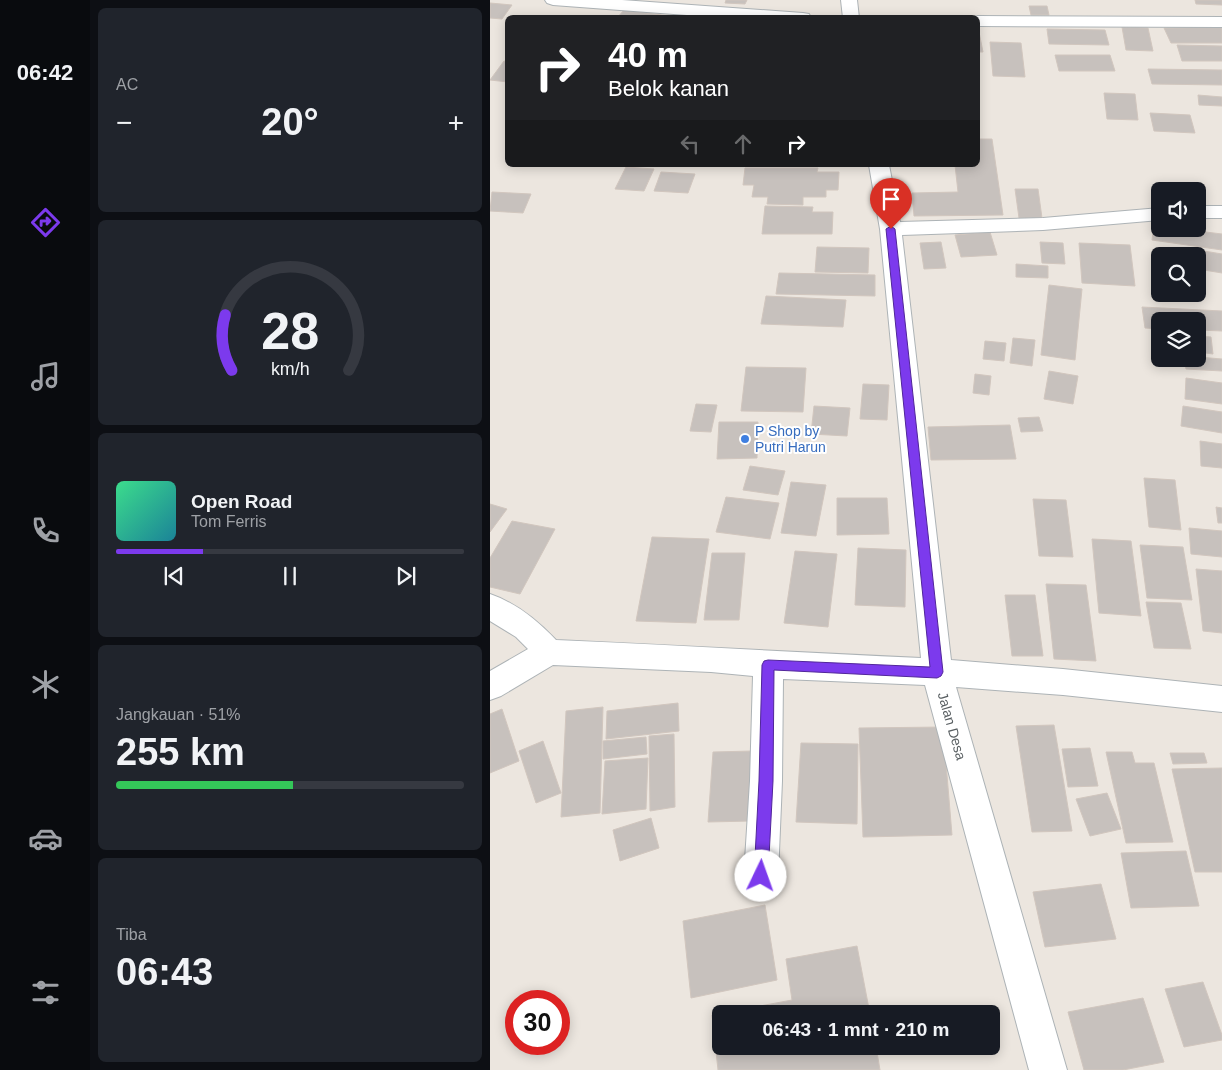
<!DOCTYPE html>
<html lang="id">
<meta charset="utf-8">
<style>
body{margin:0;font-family:Arial,sans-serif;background:#20242c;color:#f1f3f6;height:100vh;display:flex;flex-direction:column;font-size:19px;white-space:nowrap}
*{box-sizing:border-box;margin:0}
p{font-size:16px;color:#9ea1a6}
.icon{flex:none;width:28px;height:28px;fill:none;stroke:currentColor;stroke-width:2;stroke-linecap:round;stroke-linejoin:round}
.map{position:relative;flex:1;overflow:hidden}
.panel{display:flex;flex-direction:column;gap:8px;padding:8px;background:#0d0f14;width:400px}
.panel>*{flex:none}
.top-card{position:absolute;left:15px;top:15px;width:475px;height:152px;border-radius:8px;box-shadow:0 2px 12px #0003;background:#202124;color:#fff;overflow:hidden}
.tools{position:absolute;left:661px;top:182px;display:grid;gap:10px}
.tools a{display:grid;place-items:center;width:55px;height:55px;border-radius:8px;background:#171b24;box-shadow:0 2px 12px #0003;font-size:25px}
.speed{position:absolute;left:15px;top:990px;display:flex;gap:10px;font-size:25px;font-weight:700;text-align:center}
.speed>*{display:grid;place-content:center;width:65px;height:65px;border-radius:50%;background:#171b24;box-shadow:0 2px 12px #0003;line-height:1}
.speed .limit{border:8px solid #d22;background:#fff;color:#111}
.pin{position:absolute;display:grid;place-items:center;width:42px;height:42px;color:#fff;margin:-51px -21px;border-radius:50% 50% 50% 0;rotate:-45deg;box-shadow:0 0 5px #0007}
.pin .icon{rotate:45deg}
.me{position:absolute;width:55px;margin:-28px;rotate:3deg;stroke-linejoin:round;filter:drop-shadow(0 0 4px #0008)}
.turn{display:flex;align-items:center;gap:18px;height:105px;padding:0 20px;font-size:22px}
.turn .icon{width:65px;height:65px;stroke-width:2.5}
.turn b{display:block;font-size:35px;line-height:42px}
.lanes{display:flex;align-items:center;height:48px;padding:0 20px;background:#0003;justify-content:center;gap:25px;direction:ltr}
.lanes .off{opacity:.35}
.big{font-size:38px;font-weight:800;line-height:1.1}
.panel .widget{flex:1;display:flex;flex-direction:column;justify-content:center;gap:8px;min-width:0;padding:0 18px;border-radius:8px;background:#20242c}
.panel .dial{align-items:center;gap:0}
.dial svg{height:130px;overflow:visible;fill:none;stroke:#363941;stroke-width:7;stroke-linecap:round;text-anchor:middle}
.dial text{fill:#f1f3f6;stroke:none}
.song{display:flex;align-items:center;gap:15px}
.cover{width:60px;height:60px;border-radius:8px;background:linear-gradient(135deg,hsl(150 70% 55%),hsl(190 70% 35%))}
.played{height:5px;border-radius:2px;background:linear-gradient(90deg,#7c3aed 25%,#363941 25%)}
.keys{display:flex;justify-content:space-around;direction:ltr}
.heat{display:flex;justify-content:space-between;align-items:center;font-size:28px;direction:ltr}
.charge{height:8px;border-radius:4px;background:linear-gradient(90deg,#34c759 51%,#363941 0)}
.trip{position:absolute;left:222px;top:1005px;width:288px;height:50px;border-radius:8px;background:#171b24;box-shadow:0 2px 12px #0003;font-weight:800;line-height:50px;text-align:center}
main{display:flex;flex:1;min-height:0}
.dock{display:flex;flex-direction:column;width:90px;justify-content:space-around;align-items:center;background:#090b0e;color:#9ea1a6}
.dock .icon{width:35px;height:35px}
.dock .active{color:#7c3aed}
.dock b{font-size:22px;color:#f1f3f6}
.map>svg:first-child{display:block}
.building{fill:#c7c1bd;stroke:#d1c6be}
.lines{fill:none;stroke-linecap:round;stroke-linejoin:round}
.street-casing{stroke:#adb3b6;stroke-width:2}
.street{fill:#fff;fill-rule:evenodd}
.route{fill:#7c3aed;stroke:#51269a}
.shop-dot{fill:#3f7fe0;stroke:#fff;stroke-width:2}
.labels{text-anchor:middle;stroke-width:4;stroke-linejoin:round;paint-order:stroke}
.shop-label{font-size:14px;fill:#366cbe;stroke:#fff;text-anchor:start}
.street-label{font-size:14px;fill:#585e61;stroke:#fff}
</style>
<main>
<nav class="dock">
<b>06:42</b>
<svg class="icon active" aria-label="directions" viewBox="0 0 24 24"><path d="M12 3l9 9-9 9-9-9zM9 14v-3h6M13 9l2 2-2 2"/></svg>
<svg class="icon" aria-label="music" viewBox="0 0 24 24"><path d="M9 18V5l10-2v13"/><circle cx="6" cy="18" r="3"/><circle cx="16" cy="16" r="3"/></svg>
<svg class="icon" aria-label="phone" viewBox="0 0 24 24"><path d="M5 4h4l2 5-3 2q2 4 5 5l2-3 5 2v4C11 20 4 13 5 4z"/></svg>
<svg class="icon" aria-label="climate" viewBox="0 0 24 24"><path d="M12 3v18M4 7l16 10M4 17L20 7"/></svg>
<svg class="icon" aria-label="car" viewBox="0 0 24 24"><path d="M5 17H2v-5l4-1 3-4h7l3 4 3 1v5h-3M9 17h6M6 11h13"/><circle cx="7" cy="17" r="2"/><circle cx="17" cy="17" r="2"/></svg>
<svg class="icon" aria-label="filters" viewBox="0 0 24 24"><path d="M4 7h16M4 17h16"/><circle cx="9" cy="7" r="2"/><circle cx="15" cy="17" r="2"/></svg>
</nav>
<section class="panel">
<div class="widget"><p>AC</p>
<div class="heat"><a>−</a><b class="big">20°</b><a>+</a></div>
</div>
<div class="widget dial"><svg viewBox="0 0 100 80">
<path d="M14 69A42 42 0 1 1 86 69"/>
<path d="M14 69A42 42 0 0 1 10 35" stroke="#7c3aed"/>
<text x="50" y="56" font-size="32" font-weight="700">28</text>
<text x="50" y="72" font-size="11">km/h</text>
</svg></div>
<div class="widget">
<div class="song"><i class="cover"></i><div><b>Open Road</b><p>Tom Ferris</p></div></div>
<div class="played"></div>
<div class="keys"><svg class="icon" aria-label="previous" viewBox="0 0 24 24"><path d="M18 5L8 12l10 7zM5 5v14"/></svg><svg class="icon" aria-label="pause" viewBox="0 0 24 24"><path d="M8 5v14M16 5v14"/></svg><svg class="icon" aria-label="next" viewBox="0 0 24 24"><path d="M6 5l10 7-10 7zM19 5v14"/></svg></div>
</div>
<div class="widget"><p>Jangkauan · 51%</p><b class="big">255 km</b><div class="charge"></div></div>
<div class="widget"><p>Tiba</p><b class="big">06:43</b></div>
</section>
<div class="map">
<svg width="732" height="1070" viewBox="0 0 732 1070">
<rect width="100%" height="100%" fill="#ece6df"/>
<path class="building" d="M236,0H257L255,4L235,3Z
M705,0H732V5L706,4Z
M0,3L22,5L12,19L0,18Z
M539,6H557L559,15H541Z
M134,10L179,16L127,18Z
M488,27L493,52H488Z
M632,27L658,28L663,51L636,50Z
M732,27V43H681L674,28Z
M557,29L615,30L619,45L559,44Z
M500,42L531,43L535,77L503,76Z
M687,45L732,46V61H692Z
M565,55H620L625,71H569Z
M14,61L18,62V82L0,80Z
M658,69L732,70V85L662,84Z
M614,93L645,94L648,120L617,119Z
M708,95L732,97V106L709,105Z
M660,113L700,115L705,133L664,131Z
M488,139H502L513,215L424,216L422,193L468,192L465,165H488Z
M136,167L164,169L154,191L125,189Z
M255,168H328L327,172H349L348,190H336V197H313V205L277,204L278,197H262L264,185H253Z
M171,172L205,174L198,193L164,191Z
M525,189H548L552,218H529Z
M2,192L41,194L33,213L0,211Z
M275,206L323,207L322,212H343L342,234H272Z
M664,225L670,226V229H691L732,234V250L662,240Z
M500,232L507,255L471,257L465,235Z
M451,242L456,268L434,269L430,243Z
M550,242L573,243L575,264L552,263Z
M589,243L640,245L645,286L592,283Z
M327,247L379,248L378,273L325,272Z
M674,249L701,253L700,256H673Z
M708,250L732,254V273L708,269Z
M526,264L558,266V278L526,277Z
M289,273L385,275V296L286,294Z
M559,285L592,289L585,360L551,355Z
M276,296L356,300L353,327L271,324Z
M652,307L732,311V331L708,330V321H670V329L655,328Z
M708,336L721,337L723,354L708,352Z
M523,338L545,340L542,366L520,363Z
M495,341L516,343L514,361L493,359Z
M708,357L732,359V371L696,369L694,359H708Z
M256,367L316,368L313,412L251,411Z
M559,371L588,376L583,404L554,399Z
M485,374L501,376L499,395L483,393Z
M696,378L732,383V404L695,399Z
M373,384L399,385L397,420L370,419Z
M206,404L227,405L221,432L200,431Z
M324,406L360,408L357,436L321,434Z
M693,406L732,412V433L691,426Z
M549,417L553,431L531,432L528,418Z
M229,422H268L267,458L227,459Z
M520,425L526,459L441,460L438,427Z
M710,441L732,444V468L711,466Z
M260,466L295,471L288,495L253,490Z
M654,478L685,480L691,530L659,527Z
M301,482L336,485L326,536L291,533Z
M236,497L289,503L280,539L226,532Z
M347,498H397L399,534L347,535Z
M543,499L576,500L583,557L549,556Z
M0,504L17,509L0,532Z
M726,507L732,508V523H728Z
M22,521L65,529L30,594L0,587V558Z
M699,528L732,531V557L701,554Z
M162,537L219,539L206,623L146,621Z
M602,539L641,541L651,616L609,613Z
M650,545L693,547L702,600L657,598Z
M368,548L416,550L415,607L365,605Z
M305,551L347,554L338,627L294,623Z
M222,553H255L249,620H214Z
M706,569L732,571V633L713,631Z
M556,584L596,585L606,661L564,659Z
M515,595H545L553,656H522Z
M656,602L691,603L701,649L664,648Z
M188,703L189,731L116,739L117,711Z
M113,707L110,813L71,817L76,711Z
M12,709L29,761L0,773V714Z
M564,725L582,831L542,832L526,726Z
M453,727L462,835L373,837L369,728Z
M184,734L185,807L160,811L159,736Z
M156,737L157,754L113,759V741Z
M53,741L71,793L46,803L29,751Z
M311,743L368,744L367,824L306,822Z
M600,748L608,786L578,787L572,749Z
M263,751L261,821L218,822L223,752Z
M616,752H642L645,763H664L683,842L636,843Z
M680,753H714L717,763L683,764Z
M158,758L156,809L112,814L115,761Z
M732,768V872H705L682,769Z
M617,793L631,829L600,836L586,799Z
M161,818L169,848L130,861L123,830Z
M696,851L709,906L641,908L631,853Z
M611,884L626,939L555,947L543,892Z
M275,905L287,980L201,998L193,921Z
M367,946L380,1014H231V1046H386L390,1070H228L222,1015L302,1000L296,959Z
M713,982L732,1035V1040L694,1047L675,989Z
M653,998L674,1062L633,1070H594L578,1012Z"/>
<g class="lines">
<g class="street-casing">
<path id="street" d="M55,0H132L313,13L319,14L321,18H237L63,5L57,3Z
M351,0H367L369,18H353Z
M488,16L732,17V27L488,26V18H482Z
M379,165H399L410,222L553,218L670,208V220L553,230L412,235L461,660L573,669L732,686V712L573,695L466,687L577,1070H539L435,685L293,679L292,781L288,876L283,888L271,893L259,888L254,876L260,781L263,676L221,672L63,665L11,696L0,700V671L38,649L26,637L0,621V594C26,603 47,620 66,640C188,645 309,653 431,658L390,229Z
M708,206H732V218H708Z"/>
</g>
<use href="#street" class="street"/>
</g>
<path class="route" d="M401,226L405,229L453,672L451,676L447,678L284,670L283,781L278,876L276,881L271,883L266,881L264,876L269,781L272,665L274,661L278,660L440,667L396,229Z"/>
<circle class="shop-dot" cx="255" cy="439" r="5"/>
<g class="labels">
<g class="shop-label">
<text x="265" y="436">P Shop by<tspan x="265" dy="16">Putri Harun</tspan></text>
</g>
<g class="street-label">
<text transform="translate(462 726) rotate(74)" y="5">Jalan Desa</text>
</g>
</g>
</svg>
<div class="tools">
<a><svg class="icon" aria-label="sound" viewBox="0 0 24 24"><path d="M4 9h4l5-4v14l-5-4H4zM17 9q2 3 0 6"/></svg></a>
<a><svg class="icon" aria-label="search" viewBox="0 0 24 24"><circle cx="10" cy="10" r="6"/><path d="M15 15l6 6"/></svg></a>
<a><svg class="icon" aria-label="layers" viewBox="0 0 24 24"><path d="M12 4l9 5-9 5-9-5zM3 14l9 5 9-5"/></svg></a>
</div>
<div class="speed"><div class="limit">30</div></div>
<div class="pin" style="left:401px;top:229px;background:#d93025"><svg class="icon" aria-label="arrive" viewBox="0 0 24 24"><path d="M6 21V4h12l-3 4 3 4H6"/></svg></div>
<svg class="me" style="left:271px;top:876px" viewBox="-20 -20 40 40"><circle r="19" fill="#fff"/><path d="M0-13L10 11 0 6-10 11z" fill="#7c3aed"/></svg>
<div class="trip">06:43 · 1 mnt · 210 m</div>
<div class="top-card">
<div class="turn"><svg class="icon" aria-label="right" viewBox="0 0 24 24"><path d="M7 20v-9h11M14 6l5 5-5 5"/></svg><div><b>40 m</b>Belok kanan</div></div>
<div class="lanes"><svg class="icon off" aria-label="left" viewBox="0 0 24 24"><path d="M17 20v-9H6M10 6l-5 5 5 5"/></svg><svg class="icon off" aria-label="ahead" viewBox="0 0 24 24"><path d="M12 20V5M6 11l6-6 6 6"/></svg><svg class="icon" aria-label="right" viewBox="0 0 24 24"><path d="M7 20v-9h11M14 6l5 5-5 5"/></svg></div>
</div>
</div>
</main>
